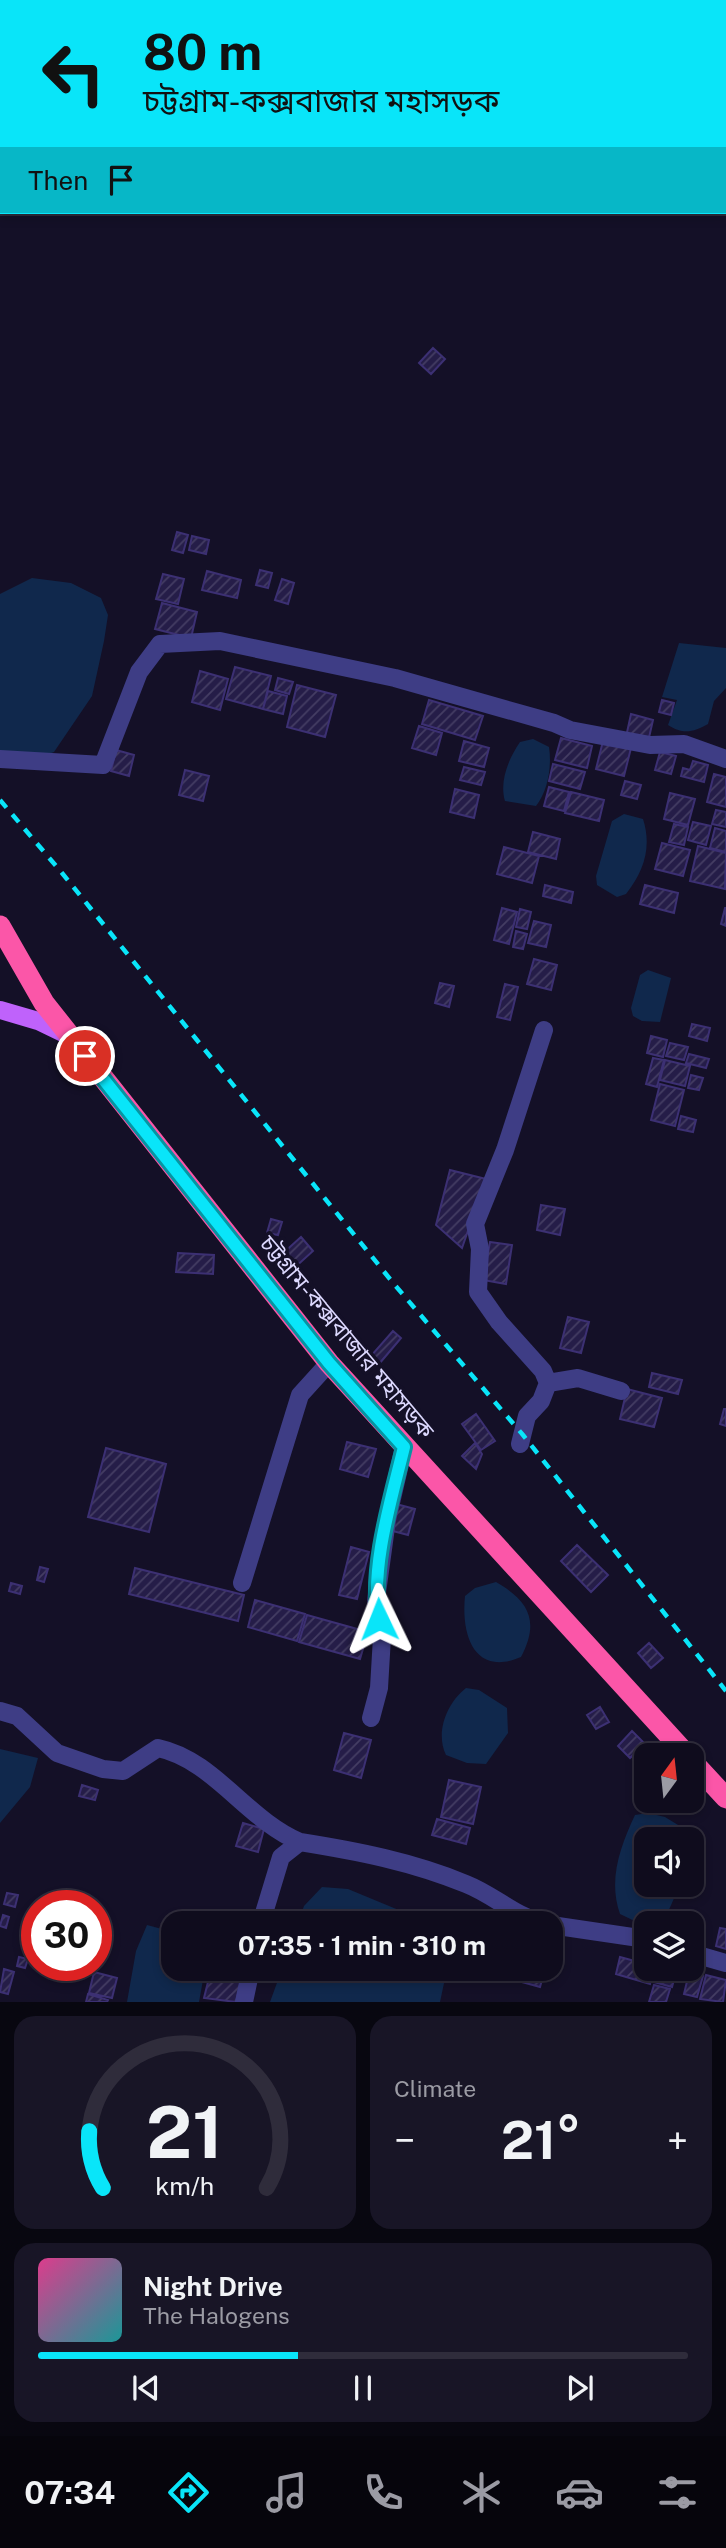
<!DOCTYPE html>
<meta charset="utf-8">
<style>
body{margin:0;font-family:"Public Sans","Noto Sans Bengali",sans-serif;background:#181526;color:#f1f3f6;height:100vh;display:flex;flex-direction:column;font-size:26px;white-space:nowrap}
*{box-sizing:border-box;margin:0}
p{font-size:23px;color:#9b9ba4}
.icon{flex:none;width:38px;height:38px;fill:none;stroke:currentColor;stroke-width:2;stroke-linecap:round;stroke-linejoin:round}
.map{position:relative;height:2002px;overflow:hidden}
.panel{display:flex;flex-direction:column;gap:14px;padding:14px;background:#080710;flex:1}
.panel>*{flex:none}
.top-card{position:absolute;left:0px;top:0px;width:726px;height:214px;box-shadow:0 4px 10px #0003,0 0 0 2px #2f2c3b;background:#09e5f9;color:#111;overflow:hidden}
.needle{width:46px;rotate:15deg}
.controls{position:absolute;left:634px;top:1743px;display:grid;gap:14px}
.controls a{display:grid;place-items:center;width:70px;height:70px;border-radius:14px;background:#0f0c1d;box-shadow:0 4px 10px #0003,0 0 0 2px #2f2c3b;font-size:35px}
.speed{position:absolute;left:21px;top:1890px;display:flex;gap:14px;font-size:35px;font-weight:700;text-align:center}
.speed>*{display:grid;place-content:center;width:91px;height:91px;border-radius:50%;background:#0f0c1d;box-shadow:0 4px 10px #0003,0 0 0 2px #2f2c3b;line-height:1}
.speed .limit{border:10px solid #d22;background:#fff;color:#111}
.pin{position:absolute;display:grid;place-items:center;width:60px;height:60px;color:#fff;margin:-30px;border:4px solid #fff;border-radius:50%;box-shadow:0 2px 7px #0007}
.me{position:absolute;width:77px;margin:-38px;rotate:358deg;stroke-linejoin:round;filter:drop-shadow(0 0 5px #0008)}
.turn{display:flex;align-items:center;gap:24px;height:147px;padding:0 28px;font-size:32px}
.turn .icon{width:91px;height:91px;stroke-width:2.5}
.turn b{display:block;font-size:49px;line-height:60px}
.then{display:flex;align-items:center;height:66px;padding:0 28px;background:#0003;gap:14px;font-size:26px}
.big{font-size:52px;font-weight:700;line-height:1.1}
.panel .tile{flex:1;display:flex;flex-direction:column;justify-content:center;gap:10px;min-width:0;padding:0 24px;border-radius:21px;background:#181526}
.panel .dial{align-items:center;gap:0}
.dial svg{height:182px;overflow:visible;fill:none;stroke:#2f2c3b;stroke-width:7;stroke-linecap:round;text-anchor:middle}
.dial text{fill:#f1f3f6;stroke:none}
.song{display:flex;align-items:center;gap:21px}
.cover{width:84px;height:84px;border-radius:10px;background:linear-gradient(135deg,hsl(330 70% 55%),hsl(180 70% 35%))}
.played{height:7px;border-radius:4px;background:linear-gradient(90deg,#09e5f9 40%,#2f2c3b 40%)}
.keys{display:flex;justify-content:space-around;direction:ltr}
.heat{display:flex;justify-content:space-between;align-items:center;font-size:38px;direction:ltr}
.panel .tiles{flex:1;display:grid;gap:14px;grid-template-columns:1fr 1fr}
.tile:last-child{grid-column:span 2}
.trip{position:absolute;left:161px;top:1911px;width:402px;height:70px;border-radius:21px;background:#0f0c1d;box-shadow:0 4px 10px #0003,0 0 0 2px #2f2c3b;font-weight:700;line-height:70px;text-align:center}
.menu{display:flex;height:112px;justify-content:space-around;align-items:center;background:#06050c;color:#9b9ba4}
.menu .icon{width:49px;height:49px}
.menu .selected{color:#09e5f9}
.menu b{font-size:32px;color:#f1f3f6}
.map>svg:first-child{display:block}
.water{fill:#10284c}
.lines{fill:none;stroke-linecap:round;stroke-linejoin:round}
.river{stroke:#10284c;stroke-width:26}
.building{fill:url(#building-hatch);stroke:#3c3073;stroke-width:2}
.minor{stroke:#3e3d85;stroke-width:18}
.major{stroke:#bf62fb;stroke-width:18}
.highway{stroke:#fb56a8;stroke-width:21}
.rail{stroke:#09e5f9;stroke-width:4.5;stroke-dasharray:10 9;stroke-linecap:butt}
.route-casing{stroke:#0695a2;stroke-width:18}
.route{stroke:#09e5f9;stroke-width:12}
.labels{text-anchor:middle;stroke-width:7;stroke-linejoin:round;paint-order:stroke}
.street-label{font-size:23px;fill:#dcd8fe;stroke:#141027}
</style>
<div class="map">
<svg width="726" height="2002" viewBox="0 0 726 2002">
<defs>
<pattern id="building-hatch" width="6" height="6" patternUnits="userSpaceOnUse" patternTransform="scale(1.75)"><rect width="6" height="6" fill="#251d48"/><path d="M-1 1l2-2M0 6l6-6M5 7l2-2" fill="none" stroke="#443d63"/></pattern>
</defs>
<rect width="100%" height="100%" fill="#141027"/>
<path class="water" d="M32,578L71,583L101,598L108,615L104,641L92,696L54,752L31,761L0,756V594Z
M679,643L726,648V688L714,701L708,724C694,732 683,735 668,725L677,700L662,697Z
M533,739L549,747C552,766 548,791 536,806L505,801C499,781 509,758 520,742Z
M624,814L643,819C652,847 644,871 626,894L617,897L597,885L596,876L612,821Z
M648,970L671,978L660,1022L642,1021L633,1016L631,1008L640,975Z
M496,1582C529,1601 540,1621 521,1657C474,1677 461,1635 465,1596L475,1588Z
M466,1688L479,1690L507,1708L508,1733L486,1764L467,1763L446,1755C435,1732 447,1703 466,1688Z
M0,1749L38,1758L30,1787L0,1823Z
M648,1813L665,1817L683,1828L687,1839H646V1885H680L663,1923L643,1925L620,1914C608,1880 620,1847 635,1815Z
M322,1887L348,1889L430,1923H298L304,1906Z
M147,1925L173,1932V1969H205L199,2002H127L136,1951Z
M282,1969H447L440,2002H270Z"/>
<g class="lines">
<path class="river" d="M284,2L286,0
M0,118H2"/>
</g>
<path class="building" d="M433,348L445,359L431,374L419,363Z
M177,532L188,535L183,553L172,550Z
M192,536L209,540L206,554L189,550Z
M260,570L272,573L268,588L256,585Z
M207,571L241,580L237,598L202,590Z
M163,574L184,579L178,604L156,599Z
M282,579L294,583L288,604L275,600Z
M162,603L197,612L191,638L155,629Z
M235,667L271,676L263,709L226,699Z
M200,671L228,679L220,710L192,702Z
M278,678L293,682L289,694L275,690Z
M297,685L336,695L325,737L287,727Z
M268,691L287,696L283,714L263,709Z
M429,700L483,716L475,740L422,724Z
M662,700L674,703L671,715L659,712Z
M631,714L653,720L648,742L626,737Z
M419,726L442,733L436,755L412,748Z
M561,738L592,746L587,768L555,760Z
M464,741L489,748L484,767L459,761Z
M603,741L631,748L624,776L596,769Z
M116,750L134,755L129,776L111,771Z
M660,752L676,756L671,774L655,770Z
M693,761L708,765L704,782L681,776L683,768L690,770Z
M553,764L585,772L580,789L549,781Z
M464,767L485,772L481,785L460,780Z
M185,770L209,776L203,801L179,795Z
M714,774L726,777V807L707,802Z
M625,781L641,785L637,799L621,795Z
M549,787L569,792L564,811L544,806Z
M455,789L479,795L474,818L450,812Z
M571,792L604,800L599,821L565,813Z
M670,793L695,799L688,825L664,819Z
M716,810L726,812V827L712,824Z
M693,822L711,826L706,845L688,840Z
M674,824L688,827L684,845L669,842Z
M715,828L726,831V852L710,848Z
M533,832L560,839L556,859L528,852Z
M662,843L690,850L683,876L655,869Z
M698,846L726,853L725,889L690,881Z
M504,847L539,856L532,883L497,874Z
M545,885L573,892L571,903L543,896Z
M645,885L678,893L674,913L640,904Z
M502,908L517,912L509,944L494,940Z
M725,908H726V926L721,924Z
M520,909L531,912L527,929L516,927Z
M534,921L551,925L546,947L528,943Z
M516,931L527,934L523,949L513,947Z
M534,959L557,965L551,990L527,984Z
M440,983L454,986L449,1007L435,1003Z
M505,984L518,987L510,1020L497,1017Z
M692,1024L710,1028L707,1041L689,1036Z
M651,1036L667,1040L663,1057L647,1053Z
M670,1043L688,1047L684,1060L666,1056Z
M689,1054L709,1059L706,1068L686,1063Z
M653,1058L664,1060L657,1087L646,1084Z
M665,1060L690,1066L685,1086L660,1080Z
M691,1075L703,1078L699,1090L688,1088Z
M660,1084L684,1090L675,1126L651,1120Z
M681,1116L696,1120L693,1132L678,1129Z
M450,1170L486,1179L462,1248L436,1225Z
M541,1205L565,1209L560,1235L537,1230Z
M271,1219L282,1222L278,1235L267,1233Z
M301,1237L313,1251L293,1269L281,1255Z
M490,1242L512,1245L506,1284L483,1280Z
M178,1253L214,1255L213,1274L176,1272Z
M568,1317L589,1322L581,1353L560,1348Z
M393,1331L401,1338L379,1364L370,1357Z
M652,1373L682,1380L678,1394L649,1387Z
M627,1389L662,1398L654,1427L620,1419Z
M724,1409H726V1426L720,1424Z
M476,1414L495,1441L481,1450L462,1424Z
M347,1442L376,1449L368,1477L340,1469Z
M475,1443L482,1454L476,1469L462,1456Z
M106,1448L166,1464L149,1532L88,1517Z
M396,1504L415,1509L408,1535L389,1530Z
M577,1545L608,1575L591,1592L561,1561Z
M351,1547L369,1552L357,1599L339,1595Z
M40,1567L48,1569L44,1582L37,1580Z
M135,1568L244,1595L238,1621L129,1594Z
M11,1583L22,1586L20,1594L9,1591Z
M255,1600L305,1614L297,1641L248,1627Z
M307,1615L368,1632L360,1659L299,1642Z
M649,1643L663,1658L651,1668L638,1653Z
M600,1707L609,1722L596,1729L587,1715Z
M632,1731L645,1744L630,1758L618,1746Z
M344,1733L371,1740L361,1778L334,1770Z
M449,1780L481,1787L473,1824L441,1817Z
M82,1785L98,1790L95,1800L79,1796Z
M437,1819L470,1828L466,1844L432,1835Z
M243,1823L264,1829L258,1852L236,1846Z
M7,1893L18,1895L15,1907L4,1904Z
M3,1915L9,1917L6,1928L0,1926Z
M720,1928L726,1929V1949L716,1946Z
M19,1957L28,1959L25,1968L17,1966Z
M620,1957L646,1964V1969H653L650,1984L616,1974Z
M4,1969L14,1972L8,1994L0,1992Z
M498,1969H545L540,1987L496,1975Z
M658,1969H677L672,1987L654,1982Z
M211,1970L242,1977L236,2002L204,1998Z
M94,1972L117,1978L112,1998L89,1993Z
M689,1973L703,1976L697,1997L684,1994Z
M706,1975L726,1980L723,2002L700,1999Z
M654,1985L670,1989L666,2002H649Z
M88,1994L108,2000L107,2002H86Z"/>
<g class="lines">
<path class="minor" d="M0,759L103,765L139,672L160,644L220,641L395,678L554,723L570,730L650,745L684,744L726,759
M548,1383L578,1378L621,1391
M520,1444L527,1416L541,1401L548,1383L543,1371L499,1322L478,1292L480,1249L475,1224L505,1150L544,1030
M242,1583L300,1395L329,1363
M0,1711L17,1716L57,1753L103,1769L123,1771L158,1748C214,1760 247,1820 300,1842
M371,1718L379,1688L382,1637L376,1600L387,1520L404,1447
M261,1923L281,1857L300,1842C357,1851 413,1862 466,1884C494,1895 513,1915 542,1923
M551,1925L646,1939
M691,1953L726,1963
M244,2002L251,1969"/>
<path class="major" d="M0,1010L38,1021L69,1036"/>
<path class="highway" d="M0,926L44,1003L329,1363L687,1755
M691,1760L726,1798"/>
<path class="rail" d="M0,800L62,873L394,1284L523,1435L726,1691"/>
</g>
<g class="lines">
<g class="route-casing">
<path id="route" d="M85,1056L329,1363L404,1447C392,1497 370,1567 379,1619"/>
</g>
<use href="#route" class="route"/>
</g>
<g class="labels">
<g class="street-label">
<text transform="translate(347 1337) rotate(50)" y="8">চট্টগ্রাম-কক্সবাজার মহাসড়ক</text>
</g>
</g>
</svg>
<div class="controls">
<a><svg class="needle" viewBox="-14 -14 28 28"><path d="M0-13l5 13h-10z" fill="#e53935"/><path d="M0 13l5-13h-10z" fill="#9b9ba4"/></svg></a>
<a><svg class="icon" aria-label="sound" viewBox="0 0 24 24"><path d="M4 9h4l5-4v14l-5-4H4zM17 9q2 3 0 6"/></svg></a>
<a><svg class="icon" aria-label="layers" viewBox="0 0 24 24"><path d="M12 4l9 5-9 5-9-5zM3 14l9 5 9-5"/></svg></a>
</div>
<div class="speed"><div class="limit">30</div></div>
<div class="pin" style="left:85px;top:1056px;background:#d93025"><svg class="icon" aria-label="arrive" viewBox="0 0 24 24"><path d="M6 21V4h12l-3 4 3 4H6"/></svg></div>
<svg class="me" style="left:379px;top:1619px" viewBox="-20 -20 40 40"><path d="M0-17L14 15 0 8-14 15z" fill="#09e5f9" stroke="#fff" stroke-width="4"/></svg>
<div class="trip">07:35 · 1 min · 310 m</div>
<div class="top-card">
<div class="turn"><svg class="icon" aria-label="left" viewBox="0 0 24 24"><path d="M17 20v-9H6M10 6l-5 5 5 5"/></svg><div><b>80 m</b>চট্টগ্রাম-কক্সবাজার মহাসড়ক</div></div>
<div class="then">Then<svg class="icon" aria-label="arrive" viewBox="0 0 24 24"><path d="M6 21V4h12l-3 4 3 4H6"/></svg></div>
</div>
</div>
<section class="panel">
<div class="tiles">
<div class="tile dial"><svg viewBox="0 0 100 80">
<path d="M14 69A42 42 0 1 1 86 69"/>
<path d="M14 69A42 42 0 0 1 8 44" stroke="#09e5f9"/>
<text x="50" y="56" font-size="32" font-weight="700">21</text>
<text x="50" y="72" font-size="11">km/h</text>
</svg></div>
<div class="tile"><p>Climate</p>
<div class="heat"><a>−</a><b class="big">21°</b><a>+</a></div>
</div>
<div class="tile">
<div class="song"><i class="cover"></i><div><b>Night Drive</b><p>The Halogens</p></div></div>
<div class="played"></div>
<div class="keys"><svg class="icon" aria-label="previous" viewBox="0 0 24 24"><path d="M18 5L8 12l10 7zM5 5v14"/></svg><svg class="icon" aria-label="pause" viewBox="0 0 24 24"><path d="M8 5v14M16 5v14"/></svg><svg class="icon" aria-label="next" viewBox="0 0 24 24"><path d="M6 5l10 7-10 7zM19 5v14"/></svg></div>
</div>
</div>
</section>
<nav class="menu">
<b>07:34</b>
<svg class="icon selected" aria-label="directions" viewBox="0 0 24 24"><path d="M12 3l9 9-9 9-9-9zM9 14v-3h6M13 9l2 2-2 2"/></svg>
<svg class="icon" aria-label="music" viewBox="0 0 24 24"><path d="M9 18V5l10-2v13"/><circle cx="6" cy="18" r="3"/><circle cx="16" cy="16" r="3"/></svg>
<svg class="icon" aria-label="phone" viewBox="0 0 24 24"><path d="M5 4h4l2 5-3 2q2 4 5 5l2-3 5 2v4C11 20 4 13 5 4z"/></svg>
<svg class="icon" aria-label="climate" viewBox="0 0 24 24"><path d="M12 3v18M4 7l16 10M4 17L20 7"/></svg>
<svg class="icon" aria-label="car" viewBox="0 0 24 24"><path d="M5 17H2v-5l4-1 3-4h7l3 4 3 1v5h-3M9 17h6M6 11h13"/><circle cx="7" cy="17" r="2"/><circle cx="17" cy="17" r="2"/></svg>
<svg class="icon" aria-label="filters" viewBox="0 0 24 24"><path d="M4 7h16M4 17h16"/><circle cx="9" cy="7" r="2"/><circle cx="15" cy="17" r="2"/></svg>
</nav>
